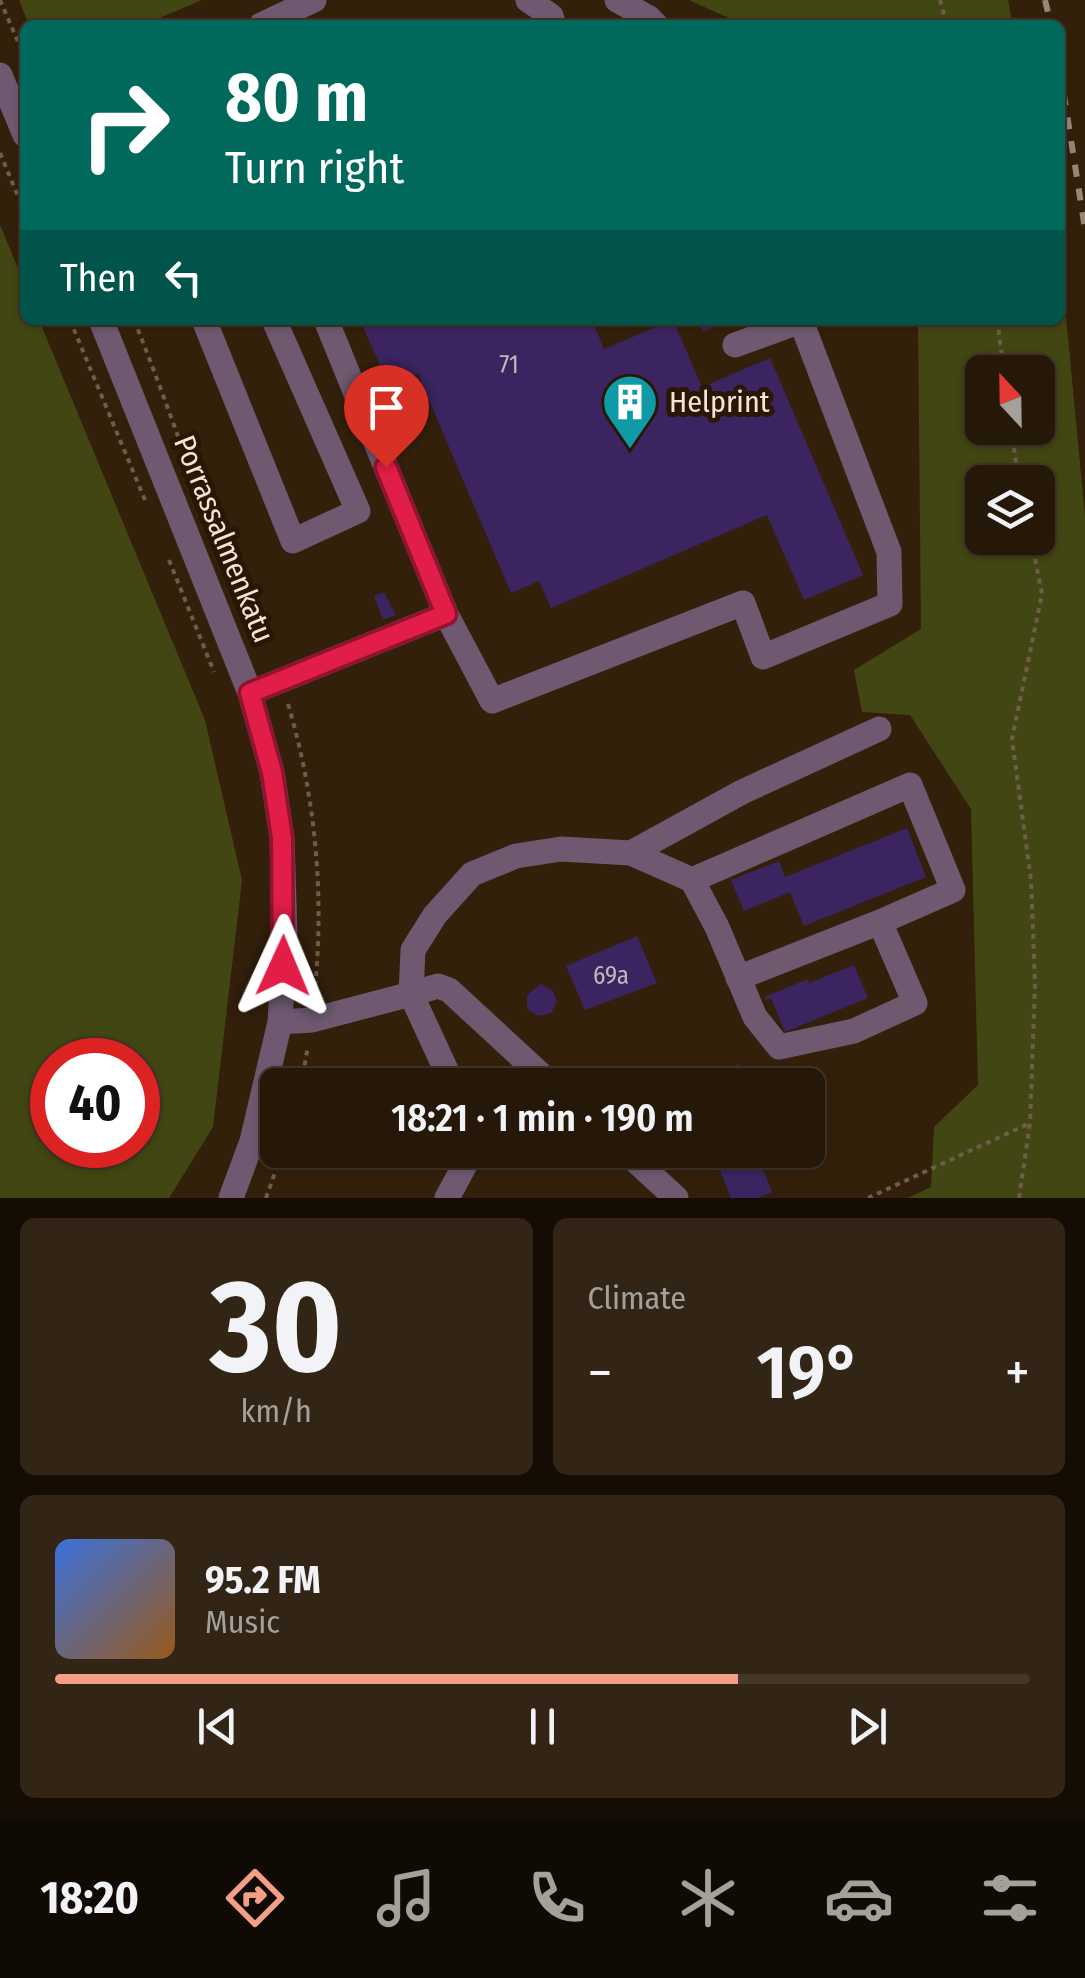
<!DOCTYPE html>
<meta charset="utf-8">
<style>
body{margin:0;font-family:"Fira Sans Condensed",sans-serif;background:#322516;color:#f1f3f6;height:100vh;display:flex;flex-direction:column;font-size:38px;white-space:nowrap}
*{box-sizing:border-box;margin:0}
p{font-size:32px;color:#a4a09c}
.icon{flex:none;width:55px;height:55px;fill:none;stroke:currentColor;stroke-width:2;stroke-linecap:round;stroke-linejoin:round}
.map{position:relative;height:1198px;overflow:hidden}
.panel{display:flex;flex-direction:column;gap:20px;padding:20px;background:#150d04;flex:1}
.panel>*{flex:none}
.top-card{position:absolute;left:20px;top:20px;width:1045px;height:305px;border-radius:15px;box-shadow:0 2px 8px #0004,0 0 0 2px #423729;background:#00695c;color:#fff;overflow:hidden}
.needle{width:65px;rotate:338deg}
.tools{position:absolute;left:965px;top:355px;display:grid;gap:20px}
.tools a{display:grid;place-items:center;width:90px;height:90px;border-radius:15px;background:#261808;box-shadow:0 2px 8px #0004,0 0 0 2px #423729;font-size:50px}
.speed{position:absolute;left:30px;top:1038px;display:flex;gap:20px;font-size:50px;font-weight:700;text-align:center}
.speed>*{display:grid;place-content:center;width:130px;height:130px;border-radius:50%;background:#261808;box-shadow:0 2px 8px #0004,0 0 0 2px #423729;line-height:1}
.speed .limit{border:15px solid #d22;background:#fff;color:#111}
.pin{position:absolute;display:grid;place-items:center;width:85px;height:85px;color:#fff;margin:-102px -42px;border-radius:50% 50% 50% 0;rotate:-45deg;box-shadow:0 0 10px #0007}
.pin .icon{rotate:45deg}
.me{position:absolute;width:110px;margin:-55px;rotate:1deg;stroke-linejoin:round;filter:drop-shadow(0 0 8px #0008)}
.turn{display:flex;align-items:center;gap:35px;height:210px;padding:0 40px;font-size:45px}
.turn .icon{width:130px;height:130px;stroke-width:2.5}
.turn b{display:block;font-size:70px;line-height:85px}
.then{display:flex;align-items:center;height:95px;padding:0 40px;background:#0003;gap:20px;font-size:38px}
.big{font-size:75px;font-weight:600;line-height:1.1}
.panel .tile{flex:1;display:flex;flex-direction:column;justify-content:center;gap:15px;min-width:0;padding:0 35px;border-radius:15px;background:#322516}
.panel .dial{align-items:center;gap:0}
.dial b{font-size:130px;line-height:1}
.song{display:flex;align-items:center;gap:30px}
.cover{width:120px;height:120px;border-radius:15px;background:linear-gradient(135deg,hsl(220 70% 55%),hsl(30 70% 35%))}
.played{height:10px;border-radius:5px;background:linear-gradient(90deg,#f49e88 70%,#423729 70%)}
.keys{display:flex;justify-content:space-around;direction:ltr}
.heat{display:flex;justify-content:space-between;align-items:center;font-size:55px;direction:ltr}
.panel .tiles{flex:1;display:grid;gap:20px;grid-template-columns:1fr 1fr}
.tile:last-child{grid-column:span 2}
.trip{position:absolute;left:260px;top:1068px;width:565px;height:100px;border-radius:15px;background:#261808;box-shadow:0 2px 8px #0004,0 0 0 2px #423729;font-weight:600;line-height:100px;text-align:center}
.menu{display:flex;height:160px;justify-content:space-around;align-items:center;background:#0f0a03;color:#a4a09c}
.menu .icon{width:70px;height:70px}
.menu .active{color:#f49e88}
.menu b{font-size:45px;color:#f1f3f6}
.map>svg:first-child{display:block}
.green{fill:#424612;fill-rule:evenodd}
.building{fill:#3b245f}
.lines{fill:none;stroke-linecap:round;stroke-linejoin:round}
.path{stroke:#6e5d4b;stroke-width:4;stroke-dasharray:5 5;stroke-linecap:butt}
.minor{stroke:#6e5971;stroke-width:25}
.rail{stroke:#978776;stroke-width:6;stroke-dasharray:12 12;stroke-linecap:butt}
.route-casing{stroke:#92132f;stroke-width:25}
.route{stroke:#e11d48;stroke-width:18}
.labels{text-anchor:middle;stroke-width:10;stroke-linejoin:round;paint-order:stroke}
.number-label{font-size:25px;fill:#c5b6ba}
.poi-label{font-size:30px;fill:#f3e6d9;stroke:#291603;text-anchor:start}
.street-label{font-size:30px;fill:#f3e6d9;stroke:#291603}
</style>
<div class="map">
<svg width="1085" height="1198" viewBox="0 0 1085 1198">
<rect width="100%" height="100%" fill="#33200b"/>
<path class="green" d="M19,0H202L143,25H29Z
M689,0H1008L1013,25H744Z
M0,225L25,285V320H39L205,720L242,880L213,1127L169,1198H0ZM138,1060V1145H52V1060Z
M1060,277L1065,306L1085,516V1198H908L931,1187L934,1127L978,1085L971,809L910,715L862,712L854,670L921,629L918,320H1060ZM1038,372V428H982V372ZM982,482H1038V538H982Z"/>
<path class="building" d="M360,320H592L604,349L673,320L702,387L770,358L863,575L804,600L767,515L551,608L539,581L511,593L418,374L389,386Z
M697,320H732L703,332Z
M384,592L396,615L383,620L374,596Z
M907,828L926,877L804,926L790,892L744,911L731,880L779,861L785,877Z
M637,936L657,983L585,1010L566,966Z
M854,965L868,998L785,1032L771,998L766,1000L764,997L808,979L809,983Z
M541,984L552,990L557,1001L551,1013L538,1016L527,1008V995Z
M738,1064L745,1083L740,1085H737L730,1067Z
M712,1150H755L772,1192L758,1198H731Z"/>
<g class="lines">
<path class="path" d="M0,0L25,58
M940,0L947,25
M0,153L25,213
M70,320L145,500
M134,320C165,396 190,473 220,549
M997,320L1004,372
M1011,428L1019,482
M169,560L214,672
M288,704C316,798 325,899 314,997
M301,1085L308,1046
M266,1198L283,1150
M868,1198L1030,1123
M1019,1198L1030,1123L1035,984L1031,880L1012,739L1042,594L1031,538"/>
<path class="minor" d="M528,0L551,16L554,25
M617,0L649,18L656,25
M261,25L314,0
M0,75L25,135
M101,320L250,693L272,772L282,838L285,937L280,1022L252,1141L231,1198
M204,320L293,541L358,511L274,320
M446,614L492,701L743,603L763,657L890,604L889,552L801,321L735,345
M250,693L446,614L326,320
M631,853L692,880L717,927L755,1017L779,1047L854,1031L915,1003L880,922L738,978
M692,880L910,785L953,890L880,922
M280,1022L312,1020L411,994L453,1085
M552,1085L449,990L438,986L411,994L413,950L435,915L472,874L516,856L561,849L631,853L742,792L879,729
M624,1150L676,1198
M447,1198L473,1150"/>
<path class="rail" d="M1045,0L1051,25
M1060,70L1085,229"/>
</g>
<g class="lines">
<g class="route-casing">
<path id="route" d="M283,966L282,838L272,772L250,693L446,614L386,467"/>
</g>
<use href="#route" class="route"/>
</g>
<defs>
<g id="building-pin" transform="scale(2.875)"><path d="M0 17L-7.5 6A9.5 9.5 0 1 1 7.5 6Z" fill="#0f9aa8" stroke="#291603"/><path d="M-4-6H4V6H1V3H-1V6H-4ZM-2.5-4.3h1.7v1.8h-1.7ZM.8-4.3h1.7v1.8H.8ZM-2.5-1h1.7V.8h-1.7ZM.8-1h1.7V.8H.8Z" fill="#fff"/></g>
</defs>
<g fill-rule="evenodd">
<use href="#building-pin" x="630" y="402"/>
</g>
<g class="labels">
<g class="number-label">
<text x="509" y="373">71</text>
<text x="611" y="984">69a</text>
</g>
<g class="poi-label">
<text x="669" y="412">Helprint</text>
</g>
<g class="street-label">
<text transform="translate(224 539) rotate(68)" y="10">Porrassalmenkatu</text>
</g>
</g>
</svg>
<div class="tools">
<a><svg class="needle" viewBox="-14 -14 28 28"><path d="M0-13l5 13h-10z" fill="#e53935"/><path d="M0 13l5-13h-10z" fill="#a4a09c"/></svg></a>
<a><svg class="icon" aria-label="layers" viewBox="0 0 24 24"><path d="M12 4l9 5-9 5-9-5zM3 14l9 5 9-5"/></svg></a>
</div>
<div class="speed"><div class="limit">40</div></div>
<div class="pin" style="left:386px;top:467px;background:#d93025"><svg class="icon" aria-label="arrive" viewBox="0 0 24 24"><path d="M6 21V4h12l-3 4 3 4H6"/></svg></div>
<svg class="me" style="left:283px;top:966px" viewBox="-20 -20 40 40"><path d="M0-17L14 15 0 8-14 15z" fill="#e11d48" stroke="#fff" stroke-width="4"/></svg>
<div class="trip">18:21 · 1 min · 190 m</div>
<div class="top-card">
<div class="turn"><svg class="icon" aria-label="right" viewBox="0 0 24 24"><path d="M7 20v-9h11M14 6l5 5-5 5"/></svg><div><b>80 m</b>Turn right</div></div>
<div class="then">Then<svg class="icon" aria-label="left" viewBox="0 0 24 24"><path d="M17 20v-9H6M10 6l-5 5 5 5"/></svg></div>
</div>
</div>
<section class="panel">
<div class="tiles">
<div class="tile dial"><b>30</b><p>km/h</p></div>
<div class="tile"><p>Climate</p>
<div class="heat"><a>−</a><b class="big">19°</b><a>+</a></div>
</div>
<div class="tile">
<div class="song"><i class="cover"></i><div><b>95.2 FM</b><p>Music</p></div></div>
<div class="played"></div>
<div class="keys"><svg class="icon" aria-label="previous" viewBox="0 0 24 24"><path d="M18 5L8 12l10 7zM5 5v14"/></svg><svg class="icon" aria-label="pause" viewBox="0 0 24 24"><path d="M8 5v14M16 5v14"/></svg><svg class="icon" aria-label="next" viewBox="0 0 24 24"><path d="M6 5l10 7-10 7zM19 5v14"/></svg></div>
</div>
</div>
</section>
<nav class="menu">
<b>18:20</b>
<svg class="icon active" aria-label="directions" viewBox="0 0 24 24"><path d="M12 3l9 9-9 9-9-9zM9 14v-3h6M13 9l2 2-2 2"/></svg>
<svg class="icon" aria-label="music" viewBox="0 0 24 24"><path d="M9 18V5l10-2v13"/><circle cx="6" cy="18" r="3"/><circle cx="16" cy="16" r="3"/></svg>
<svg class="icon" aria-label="phone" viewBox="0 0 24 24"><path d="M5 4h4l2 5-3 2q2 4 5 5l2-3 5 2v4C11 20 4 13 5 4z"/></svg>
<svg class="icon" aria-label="climate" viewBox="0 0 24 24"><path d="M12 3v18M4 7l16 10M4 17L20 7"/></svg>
<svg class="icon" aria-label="car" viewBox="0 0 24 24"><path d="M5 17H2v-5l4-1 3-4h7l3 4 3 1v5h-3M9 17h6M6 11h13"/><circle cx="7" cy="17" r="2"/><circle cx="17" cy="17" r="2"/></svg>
<svg class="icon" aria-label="filters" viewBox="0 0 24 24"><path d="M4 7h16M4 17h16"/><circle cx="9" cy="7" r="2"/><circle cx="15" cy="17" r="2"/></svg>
</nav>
